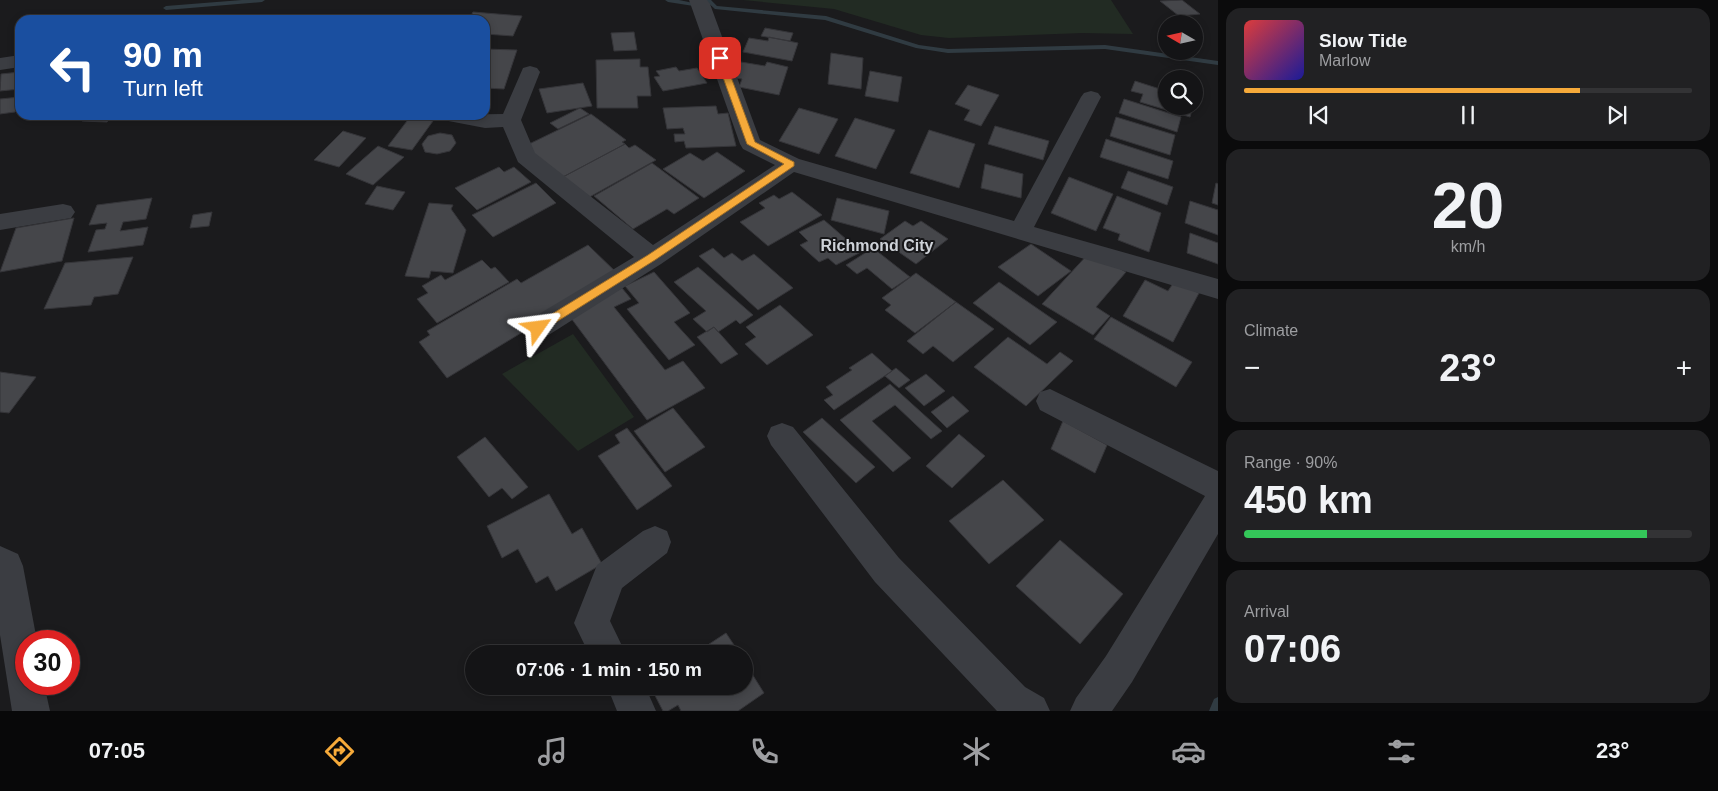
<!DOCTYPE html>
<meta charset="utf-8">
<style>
body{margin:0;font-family:Helvetica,sans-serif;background:#212123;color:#f1f3f6;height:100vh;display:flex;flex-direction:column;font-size:19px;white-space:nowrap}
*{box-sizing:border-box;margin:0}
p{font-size:16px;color:#9d9ea1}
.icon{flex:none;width:28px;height:28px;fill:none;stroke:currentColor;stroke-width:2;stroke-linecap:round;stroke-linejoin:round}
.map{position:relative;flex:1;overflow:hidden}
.sheet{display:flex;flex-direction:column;gap:8px;padding:8px;background:#0b0b0c;width:500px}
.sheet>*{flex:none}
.banner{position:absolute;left:15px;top:15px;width:475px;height:105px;border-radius:15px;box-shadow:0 2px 8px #0003,0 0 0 1px #333335;background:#1a4fa0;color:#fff;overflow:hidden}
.needle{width:32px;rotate:279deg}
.buttons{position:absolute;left:1158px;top:15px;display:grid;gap:10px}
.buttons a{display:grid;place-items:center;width:45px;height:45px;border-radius:50%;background:#141416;box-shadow:0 2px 8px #0003,0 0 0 1px #333335;font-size:25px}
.speed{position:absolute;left:15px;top:630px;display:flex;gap:10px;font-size:25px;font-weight:700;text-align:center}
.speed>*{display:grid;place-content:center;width:65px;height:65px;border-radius:50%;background:#141416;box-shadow:0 2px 8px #0003,0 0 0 1px #333335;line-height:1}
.speed .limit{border:8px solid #d22;background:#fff;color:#111}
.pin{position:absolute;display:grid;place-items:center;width:42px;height:42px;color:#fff;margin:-21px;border-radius:10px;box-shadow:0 2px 8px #0006}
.me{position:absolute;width:55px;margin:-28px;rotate:59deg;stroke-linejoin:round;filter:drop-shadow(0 0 4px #0008)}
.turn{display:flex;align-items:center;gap:18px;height:105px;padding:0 25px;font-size:22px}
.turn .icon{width:65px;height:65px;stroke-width:2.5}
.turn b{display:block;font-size:35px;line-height:42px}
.big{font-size:38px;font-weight:700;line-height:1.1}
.sheet .tile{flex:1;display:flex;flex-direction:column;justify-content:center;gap:8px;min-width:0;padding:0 18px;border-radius:15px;background:#212123}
.sheet .dial{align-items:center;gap:0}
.dial b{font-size:65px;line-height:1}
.song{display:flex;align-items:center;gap:15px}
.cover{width:60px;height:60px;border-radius:8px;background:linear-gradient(135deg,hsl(0 70% 55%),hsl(240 70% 35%))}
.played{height:5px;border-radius:2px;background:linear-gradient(90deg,#f6aa3a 75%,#333335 75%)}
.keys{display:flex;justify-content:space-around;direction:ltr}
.heat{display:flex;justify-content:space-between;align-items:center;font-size:28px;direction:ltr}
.charge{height:8px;border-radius:4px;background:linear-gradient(90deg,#34c759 90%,#333335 0)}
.trip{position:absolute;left:465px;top:645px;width:288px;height:50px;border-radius:25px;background:#141416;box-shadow:0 2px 8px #0003,0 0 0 1px #333335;font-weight:700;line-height:50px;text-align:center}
.tab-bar{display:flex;height:80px;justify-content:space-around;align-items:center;background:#080809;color:#9d9ea1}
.tab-bar .icon{width:35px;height:35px}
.tab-bar .active{color:#f6aa3a}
.tab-bar b{font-size:22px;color:#f1f3f6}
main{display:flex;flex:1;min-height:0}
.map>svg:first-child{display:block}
.green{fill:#222b23}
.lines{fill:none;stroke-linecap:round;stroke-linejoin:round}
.stream{fill:#303b42;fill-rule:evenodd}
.building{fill:#45464a;stroke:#353539}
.minor{fill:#3b3d42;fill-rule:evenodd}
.route{fill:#f6aa3a;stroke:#a06e26}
.labels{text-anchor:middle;stroke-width:4;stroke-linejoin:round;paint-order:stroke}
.neighbourhood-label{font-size:16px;font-weight:bold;fill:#ced2d8;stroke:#161618}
</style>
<main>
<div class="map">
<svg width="1218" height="711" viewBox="0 0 1218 711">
<rect width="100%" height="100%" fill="#1b1b1d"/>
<path class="green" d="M743,0H1111L1133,34L1082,33L949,38L921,35L834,9Z
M573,334L634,417L578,451L502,374Z"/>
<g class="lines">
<path class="stream" d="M242,0H265L262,2L166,10L163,8L166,6Z
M665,0H679L703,5L700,7L668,2Z
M705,0H711L717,6L826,16L919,45L948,49L1105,45L1218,61V65L1105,49L948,53L916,48L825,20L715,9Z
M1218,697V711H1209L1214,699Z"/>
</g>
<path class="building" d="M1182,0L1200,14L1179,16L1160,1Z
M473,12L522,16L513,36L485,34V20H469Z
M765,28L793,33L790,41L761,36Z
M634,32L637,50L614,51L611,33Z
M769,37L798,43L792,61L743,52L749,38L768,41Z
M485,49L517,50L504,89L485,88Z
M831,53L863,58L861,89L828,84Z
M640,59V67H648L651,96H637L638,108H597L596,60Z
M741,62L765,66L767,62L788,67L779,95L739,87L742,79L735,78Z
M676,67L679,71L697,68L707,83L663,91L654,77L660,76L656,71Z
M870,71L902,77L898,102L865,96Z
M20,72V89L0,91L1,74Z
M1135,81L1166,91V106H1193L1190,117L1140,102L1143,94L1131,91Z
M583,83L592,106L547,113L539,89Z
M968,85L999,95L981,126L964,120L970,110L955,104Z
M20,97V102L15,112L0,114V99Z
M1124,99L1181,117L1177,132L1119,113Z
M716,106L718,114L728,113L736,146L686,148L684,141L675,142L674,134H685L683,128L667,129L663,108Z
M580,108L589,114L558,129L550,123Z
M799,108L838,119L819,154L779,141Z
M591,114L626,140L622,142L625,144L561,178L525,146Z
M87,115H113L107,122L82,121Z
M410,117L433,121L412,150L388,146Z
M1116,117L1175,135L1170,155L1110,136Z
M855,118L895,130L876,169L835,156Z
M995,126L1049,141L1043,160L988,144Z
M929,130L975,144L959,188L910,173Z
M343,131L366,138L339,167L314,160Z
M440,133L452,135L456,143L450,151L437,154L425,152L422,144L428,136Z
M1106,139L1173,161L1168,179L1100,157Z
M625,144L629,148L635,145L656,160L586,199L561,178Z
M378,146L404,157L373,185L346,174Z
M717,152L745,171L704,198L663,169L690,153L703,161Z
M652,163L699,198L674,214L667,209L633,229L594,196Z
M985,164L1023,174L1021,198L981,188Z
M499,167L504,172L514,167L531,182L477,210L455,188Z
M1128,171L1173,187L1167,205L1121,188Z
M1069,177L1113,194L1096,231L1051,213Z
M536,183L556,203L493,237L472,215Z
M1216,183L1218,184V205L1212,203Z
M377,186L405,192L393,210L365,204Z
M792,192L822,215L768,246L740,222L765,208L759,203L774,195L779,199Z
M1117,196L1161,213L1149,252L1118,240L1120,234L1103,228Z
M152,198L146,219L123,222L120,231L148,227L143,245L88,252L96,230L105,229L107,223L89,225L97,205Z
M837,198L889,211L884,234L831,220Z
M1190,201L1218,210V235L1185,223Z
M429,203L453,205L451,209L466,230L453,273L431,271L429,278L405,276Z
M212,212L209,226L190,228L193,215Z
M74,218L62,261L0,272L16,228Z
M824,220L861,252L836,265L828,258L819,262L800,245L808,241L799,232Z
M905,221L913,226L921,221L948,239L916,264L880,239Z
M1190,233L1218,243V264L1187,253Z
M1031,244L1071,271L1038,296L998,267Z
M588,245L618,274L447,378L419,342L430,335L427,331L517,279L521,283Z
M713,248L724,258L732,253L742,261L754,254L793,288L758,310L699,256Z
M873,248L910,277L892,289L867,268L857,274L846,265Z
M1090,252L1126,272L1096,307L1110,316L1093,335L1042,304Z
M133,257L118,294L94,297L91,305L44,309L65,263Z
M482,260L491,269L495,267L509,282L437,323L417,299L428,293L422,286L441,275L445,280Z
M698,267L753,315L740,324L736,320L718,332L714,327L707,332L693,319L706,311L674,282Z
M654,272L690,313L674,322L695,345L669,360L627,309L639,303L625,286Z
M916,273L956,302L915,333L885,310L891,305L882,298Z
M1145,280L1168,291L1174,282L1199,293L1173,342L1123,316Z
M999,282L1057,322L1030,345L973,303Z
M622,288L631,299L614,307L665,370L683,361L705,388L647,420L568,314Z
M956,302L994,329L953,362L933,346L923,354L907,341Z
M780,305L813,335L767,365L745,344L756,337L746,327Z
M1111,317L1192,362L1176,387L1094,339Z
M714,327L738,354L721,364L697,337Z
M1008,337L1047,364L1060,352L1073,361L1026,406L974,367Z
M872,353L892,371L834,410L824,400L833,395L826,387L852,370L849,368Z
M896,368L910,380L899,388L885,376Z
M0,372L36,377L9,413L0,412Z
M926,374L945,391L924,406L905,388Z
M890,384L942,431L931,439L895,405L872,421L911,458L893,472L840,420Z
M953,396L969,411L947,428L931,412Z
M673,408L705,447L665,472L634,431Z
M822,418L875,467L856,483L803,432Z
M1063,421L1107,445L1095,473L1051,449Z
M627,428L672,486L637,510L598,456L620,443L615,435Z
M959,434L985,456L952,488L926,466Z
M485,437L528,487L512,499L502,488L489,497L457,457Z
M1003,480L1044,520L989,564L949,521Z
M549,494L572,534L582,528L602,564L556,591L548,576L536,583L518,549L502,558L487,526Z
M1060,540L1123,594L1080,644L1016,586Z
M726,633L740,654H694Z
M744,661L764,693L738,711H681L678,705L668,711H663L650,686H744Z"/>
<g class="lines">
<path class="minor" d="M689,0H707L710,4L760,140L799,159L1014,221L1081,97L1084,93L1091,91L1098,93L1101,97L1034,227L1218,279V299L794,172L661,264L547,336L538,339L529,336L525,328L529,320L634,257L518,162L503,127L485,128L438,119L435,115L503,114L523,68L530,66L537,68L540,72L521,120L535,153L653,245L775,165L743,149L740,144Z
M20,55V67L0,70V58Z
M63,204L71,206L75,212L71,218L0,230V214Z
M1050,389L1218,471V534L1132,682L1112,711H1070L1076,698L1106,656L1205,496L1040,410L1036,401L1040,392Z
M782,423L793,427L899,558L1025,687L1044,698L1050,711H997L875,582L771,445L767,436L771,427Z
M655,526L667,531L671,542L667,553L622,588L610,621L626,654H589L574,623L597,565L643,531Z
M0,546L18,554L23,566L37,641H26V684H44L50,711H12L0,635Z
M607,686H645L656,711H617Z"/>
</g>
<path class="route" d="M717,56L724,58L755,142L794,162V166L655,260L542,331H534L532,328L534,325L648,255L784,164L747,144L716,58Z"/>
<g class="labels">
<g class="neighbourhood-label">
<text x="877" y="251">Richmond City</text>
</g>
</g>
</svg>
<div class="buttons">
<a><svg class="needle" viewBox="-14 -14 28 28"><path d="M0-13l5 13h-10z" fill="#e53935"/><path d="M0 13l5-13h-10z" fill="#9d9ea1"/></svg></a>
<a><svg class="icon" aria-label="search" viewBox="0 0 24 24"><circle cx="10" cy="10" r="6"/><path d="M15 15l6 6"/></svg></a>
</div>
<div class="speed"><div class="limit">30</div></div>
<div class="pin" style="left:720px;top:58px;background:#d93025"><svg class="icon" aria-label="arrive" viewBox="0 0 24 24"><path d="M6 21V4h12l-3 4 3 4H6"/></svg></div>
<svg class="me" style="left:538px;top:328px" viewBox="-20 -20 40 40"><path d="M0-17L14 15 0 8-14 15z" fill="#f6aa3a" stroke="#fff" stroke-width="4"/></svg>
<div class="trip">07:06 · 1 min · 150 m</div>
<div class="banner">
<div class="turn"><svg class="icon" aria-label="left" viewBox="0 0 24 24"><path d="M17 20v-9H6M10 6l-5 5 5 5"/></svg><div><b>90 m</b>Turn left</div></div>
</div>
</div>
<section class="sheet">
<div class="tile">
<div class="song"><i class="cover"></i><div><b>Slow Tide</b><p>Marlow</p></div></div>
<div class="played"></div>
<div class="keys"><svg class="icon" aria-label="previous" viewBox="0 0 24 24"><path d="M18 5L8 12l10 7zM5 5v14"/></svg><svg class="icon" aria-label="pause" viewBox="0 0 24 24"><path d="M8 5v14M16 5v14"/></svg><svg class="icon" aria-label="next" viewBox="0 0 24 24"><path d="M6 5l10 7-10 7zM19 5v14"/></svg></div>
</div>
<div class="tile dial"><b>20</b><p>km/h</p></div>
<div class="tile"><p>Climate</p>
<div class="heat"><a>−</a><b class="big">23°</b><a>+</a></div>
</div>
<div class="tile"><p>Range · 90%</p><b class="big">450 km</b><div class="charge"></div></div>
<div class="tile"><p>Arrival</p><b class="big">07:06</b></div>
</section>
</main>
<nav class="tab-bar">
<b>07:05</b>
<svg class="icon active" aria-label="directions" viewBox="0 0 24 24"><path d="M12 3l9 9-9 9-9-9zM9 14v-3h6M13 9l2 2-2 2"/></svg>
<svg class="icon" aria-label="music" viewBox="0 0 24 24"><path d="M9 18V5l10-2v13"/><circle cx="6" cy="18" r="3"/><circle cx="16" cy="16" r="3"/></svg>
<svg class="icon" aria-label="phone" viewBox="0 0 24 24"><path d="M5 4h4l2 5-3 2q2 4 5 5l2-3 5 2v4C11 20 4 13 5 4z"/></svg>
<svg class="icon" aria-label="climate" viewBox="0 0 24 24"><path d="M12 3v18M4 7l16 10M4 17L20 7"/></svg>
<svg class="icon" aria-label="car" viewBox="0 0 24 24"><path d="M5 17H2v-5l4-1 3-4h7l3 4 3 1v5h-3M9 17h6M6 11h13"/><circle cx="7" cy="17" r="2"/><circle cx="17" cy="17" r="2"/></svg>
<svg class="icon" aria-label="filters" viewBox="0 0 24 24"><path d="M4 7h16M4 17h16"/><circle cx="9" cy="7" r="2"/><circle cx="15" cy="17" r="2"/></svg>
<b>23°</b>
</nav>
